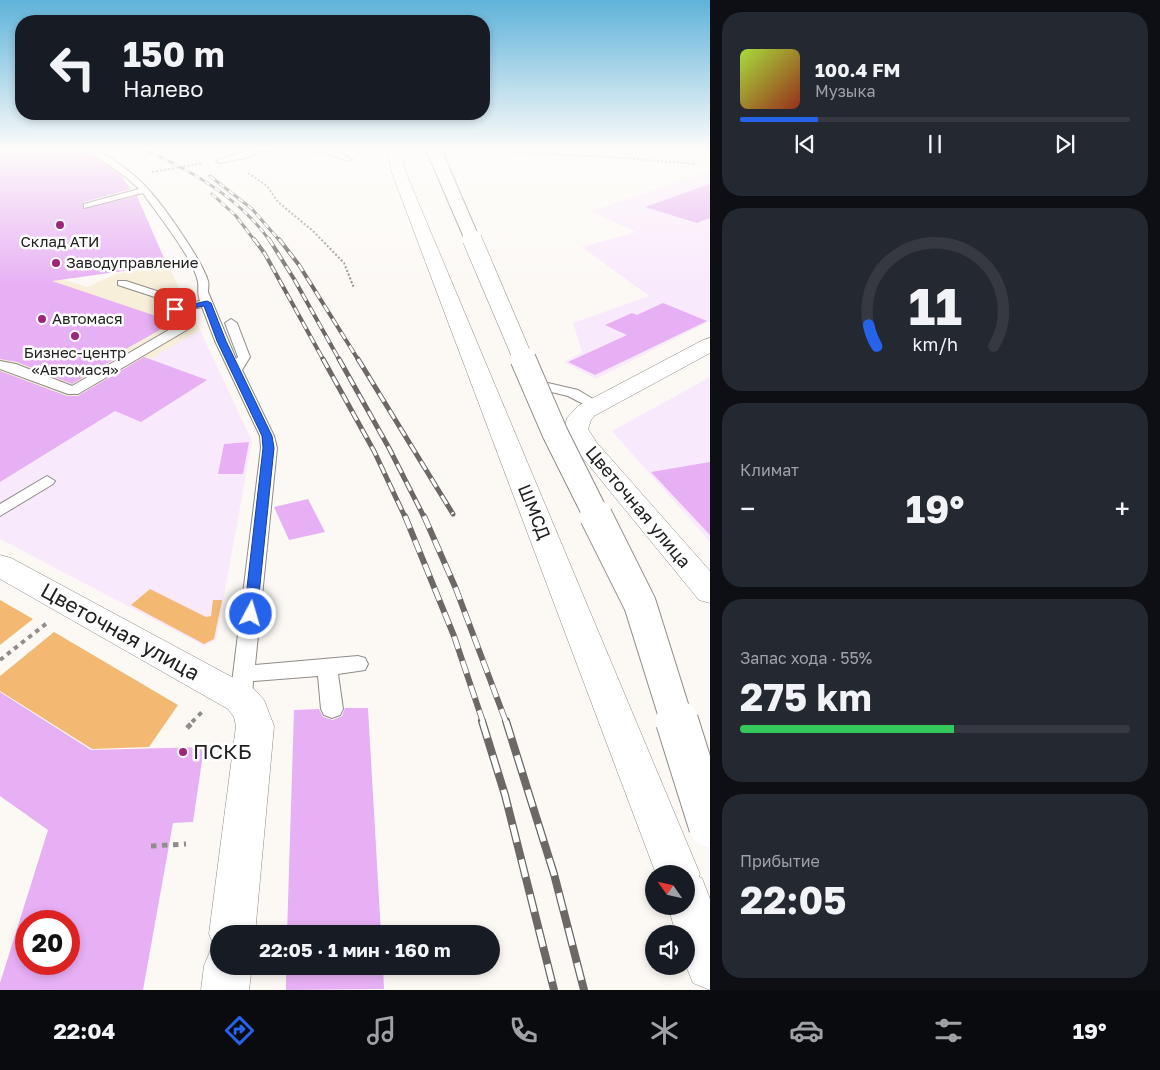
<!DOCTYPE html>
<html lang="ru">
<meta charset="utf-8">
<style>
body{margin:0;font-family:"Golos Text",sans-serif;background:#242831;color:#f1f3f6;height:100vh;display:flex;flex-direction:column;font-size:19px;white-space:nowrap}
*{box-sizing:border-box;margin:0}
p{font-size:16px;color:#9ea1a6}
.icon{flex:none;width:28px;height:28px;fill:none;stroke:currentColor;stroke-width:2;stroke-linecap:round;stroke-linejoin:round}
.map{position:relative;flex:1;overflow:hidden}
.sheet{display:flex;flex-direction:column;gap:12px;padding:12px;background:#0d0f14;width:450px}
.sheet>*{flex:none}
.hud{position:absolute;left:15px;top:15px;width:475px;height:105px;border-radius:20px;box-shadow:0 2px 8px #0003;background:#171b24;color:#f1f3f6;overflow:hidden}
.needle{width:32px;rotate:304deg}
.controls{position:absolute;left:645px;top:865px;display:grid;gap:10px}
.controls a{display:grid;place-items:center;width:50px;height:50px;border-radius:50%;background:#171b24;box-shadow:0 2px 8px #0003;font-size:25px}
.speed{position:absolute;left:15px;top:910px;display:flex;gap:10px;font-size:25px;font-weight:700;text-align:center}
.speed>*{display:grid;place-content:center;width:65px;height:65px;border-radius:50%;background:#171b24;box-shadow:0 2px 8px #0003;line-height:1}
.speed .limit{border:8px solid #d22;background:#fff;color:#111}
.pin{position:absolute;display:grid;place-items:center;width:42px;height:42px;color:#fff;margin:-21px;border-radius:10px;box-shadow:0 2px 8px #0006}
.me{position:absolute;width:55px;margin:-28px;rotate:6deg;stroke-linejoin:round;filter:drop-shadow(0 0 4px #0008)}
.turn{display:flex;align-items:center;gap:18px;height:105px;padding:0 25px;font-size:22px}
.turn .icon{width:65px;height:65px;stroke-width:2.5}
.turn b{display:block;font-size:35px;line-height:42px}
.big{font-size:38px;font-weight:700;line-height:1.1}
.sheet .widget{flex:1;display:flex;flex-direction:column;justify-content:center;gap:8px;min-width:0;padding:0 18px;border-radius:20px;background:#242831}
.sheet .dial{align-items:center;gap:0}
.dial svg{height:130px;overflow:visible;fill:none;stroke:#363941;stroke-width:7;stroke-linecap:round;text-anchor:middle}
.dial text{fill:#f1f3f6;stroke:none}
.song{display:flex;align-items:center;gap:15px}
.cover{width:60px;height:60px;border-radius:8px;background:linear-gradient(135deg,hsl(80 70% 55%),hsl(10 70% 35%))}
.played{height:5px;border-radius:2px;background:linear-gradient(90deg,#2563eb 20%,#363941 20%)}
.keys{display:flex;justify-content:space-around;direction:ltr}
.heat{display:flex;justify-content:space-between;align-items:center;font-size:28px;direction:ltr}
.charge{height:8px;border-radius:4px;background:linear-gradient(90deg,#34c759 55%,#363941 0)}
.trip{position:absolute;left:210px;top:925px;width:290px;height:50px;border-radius:25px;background:#171b24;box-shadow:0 2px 8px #0003;font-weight:700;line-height:50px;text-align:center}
.tabs{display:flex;height:80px;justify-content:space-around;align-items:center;background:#090b0e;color:#9ea1a6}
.tabs .icon{width:35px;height:35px}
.tabs .active{color:#2563eb}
.tabs b{font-size:22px;color:#f1f3f6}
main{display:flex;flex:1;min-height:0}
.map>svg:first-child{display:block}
.commercial{fill:#f8efd9}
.industrial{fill:#f9e9fc}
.green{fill:#f3b973}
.building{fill:#e7aff4;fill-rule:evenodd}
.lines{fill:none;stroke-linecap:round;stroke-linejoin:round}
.lane-casing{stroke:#8e8b88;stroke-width:2}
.street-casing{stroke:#8e8b88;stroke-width:1}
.primary-casing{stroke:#8e8b88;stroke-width:1}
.path-far2{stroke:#908e8b;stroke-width:2;stroke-dasharray:2 2;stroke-linecap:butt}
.path-far1{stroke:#908e8b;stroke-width:4;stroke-dasharray:4.5 4.5;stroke-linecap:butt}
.path{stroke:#908e8b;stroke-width:5;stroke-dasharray:5.5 5.5;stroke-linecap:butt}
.lane{fill:#fff;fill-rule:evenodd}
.street{fill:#fff;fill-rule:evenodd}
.primary{fill:#fff;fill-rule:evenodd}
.rail-far4-casing{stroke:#6b6866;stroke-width:3}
.rail-far3-casing{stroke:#6b6866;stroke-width:4}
.rail-far2-casing{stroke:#6b6866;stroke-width:5}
.rail-far1-casing{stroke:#6b6866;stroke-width:6}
.rail-casing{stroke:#6b6866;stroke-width:8}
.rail-far4{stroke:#fff;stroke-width:2;stroke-dasharray:6;stroke-linecap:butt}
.rail-far3{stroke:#fff;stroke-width:2.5;stroke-dasharray:8;stroke-linecap:butt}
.rail-far2{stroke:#fff;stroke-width:3;stroke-dasharray:10;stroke-linecap:butt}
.rail-far1{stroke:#fff;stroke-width:4.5;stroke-dasharray:13;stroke-linecap:butt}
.rail{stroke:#fff;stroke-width:5.5;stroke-dasharray:18;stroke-linecap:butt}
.primary-bridge-far4-casing{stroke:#8e8b88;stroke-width:16;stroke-linecap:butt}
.primary-bridge-far3-casing{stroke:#8e8b88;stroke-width:20;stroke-linecap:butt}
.primary-bridge-far2-casing{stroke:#8e8b88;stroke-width:27;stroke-linecap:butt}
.primary-bridge-far1-casing{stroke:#8e8b88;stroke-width:34;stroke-linecap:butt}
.primary-bridge-casing{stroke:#8e8b88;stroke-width:44;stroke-linecap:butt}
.primary-bridge-far4{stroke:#fff;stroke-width:14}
.primary-bridge-far3{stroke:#fff;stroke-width:19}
.primary-bridge-far2{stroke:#fff;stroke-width:25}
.primary-bridge-far1{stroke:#fff;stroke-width:32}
.primary-bridge{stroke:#fff;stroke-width:42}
.route{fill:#2563eb;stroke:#184099}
.poi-dot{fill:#9f257c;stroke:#fff;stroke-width:2}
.labels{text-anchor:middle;stroke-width:5;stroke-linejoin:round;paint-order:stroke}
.far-poi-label{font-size:15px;fill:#232120;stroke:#fff}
.street-label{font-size:18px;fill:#232120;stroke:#fff}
.near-street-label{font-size:21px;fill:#232120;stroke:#fff}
.near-poi-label{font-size:21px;fill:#232120;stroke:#fff;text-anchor:start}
</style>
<main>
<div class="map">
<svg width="710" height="990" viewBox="0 0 710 990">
<rect width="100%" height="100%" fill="#fcf9f5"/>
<path class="commercial" d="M168,265L200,330L70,406L0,376V274L21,266L87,287L116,274Z"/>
<path class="industrial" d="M620,148L710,149V167L655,158L619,150Z
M710,171V321L596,379L564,362L582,352L573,323L649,296L582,247L636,232L591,211Z
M200,330L252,441L216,640L204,646L0,539V376L70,406Z
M710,377V542L612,431Z"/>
<path class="green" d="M150,589L206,617L211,616L213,600H222L214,639L204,644L131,605Z
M0,600L33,619L0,645Z
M54,632L178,705L149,747L92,749L0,691V676Z"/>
<path class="building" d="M0,148H67L87,153L97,159L120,175L131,189L84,202L83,209L137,196L167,265L52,281L174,322L124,350L128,351L72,384L17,362L0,359Z
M710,184V218L697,223L645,207Z
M663,303L707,321L595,375L568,362L627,335L605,325L632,313L637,315Z
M144,357L207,380L141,422L115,411L0,482V371L67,396H78Z
M249,442L243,474H218L224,444Z
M710,462V535L651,472Z
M308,499L325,532L289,540L274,507Z
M0,692L91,750L204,747L193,822L173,823L143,990H0V983L48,830L0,796ZM26,921H69V964H26Z
M345,708H368L381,934H287L294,710L319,709L323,717L333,720L342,716Z
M286,966H383L384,989L286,990Z"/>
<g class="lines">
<g class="lane-casing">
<path id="lane" d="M84,148C101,148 135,174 147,188C163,205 202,260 208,281C209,284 208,288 208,292L236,359L238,357L225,323L231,319L237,323L250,357L242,370L274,436L277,448L255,665L358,656L365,658L368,664L365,670L338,674L343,709L340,715L332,718L324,715L321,709L318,676L253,681L252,699L249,705L241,708L233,705L230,699L261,448L260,436L215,341L202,307L182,311L192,325L190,328L78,394H68L0,369V361L16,364L72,386L179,324L161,299L118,285V281H126L169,295L177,305L200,301C197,294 199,289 198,282C194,259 157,214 143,193L84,208V204L139,189L127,178Z
M244,148H328L352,159L348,161L324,152L258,151L250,157L220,163L216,161L249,150Z
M700,148H710V151L700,150Z
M548,383L578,390L603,405L601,408H591L568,396L543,390L541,387Z
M47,476L55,481L53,484L0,516V504Z"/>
</g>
<g class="street-casing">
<path id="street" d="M710,338V353L594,416L591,420L588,429L597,443L710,571V603L699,600L578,452L564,429L567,418L578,406L703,340Z
M0,555L11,558L254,689L264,700L274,726L255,934H219V966H252L249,990H201L204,966L211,949L215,948L209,934L236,726L234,717L228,709L0,579Z"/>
</g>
<g class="primary-casing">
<path id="primary" d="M387,148H399L406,173L700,874L699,877L702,878L710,899V990L693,983L686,966V934H676L668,906H686V874H656L392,173Z"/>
</g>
<path class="path-far2" d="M457,150L612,157L695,164
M152,172L203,163
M248,173L267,186L278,202L313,231L344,263L354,288"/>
<path class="path-far1" d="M0,660L47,623
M192,722L203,711"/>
<path class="path" d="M187,728L194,721
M151,846L186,844"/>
<use href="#lane" class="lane"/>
<use href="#street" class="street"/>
<use href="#primary" class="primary"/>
<g class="rail-far4-casing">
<path id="rail-far4" d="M141,148C190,170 238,196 270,241
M210,176L252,209L280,241
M212,194L236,216L255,241"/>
</g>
<g class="rail-far3-casing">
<path id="rail-far3" d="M254,239L265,254L324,361
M269,239L294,279L340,361
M279,239L299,265L359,361"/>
</g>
<g class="rail-far2-casing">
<path id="rail-far2" d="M323,359L374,451L405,517
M339,359L389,448L424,517
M358,359L453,514"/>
</g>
<g class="rail-far1-casing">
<path id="rail-far1" d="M405,516L454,636L483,722
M424,516L456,589L506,722"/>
</g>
<g class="rail-casing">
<path id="rail" d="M482,721L505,795L554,990
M506,721L554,874L584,990"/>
</g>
<use href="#rail-far4" class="rail-far4"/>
<use href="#rail-far3" class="rail-far3"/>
<use href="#rail-far2" class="rail-far2"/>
<use href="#rail-far1" class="rail-far1"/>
<use href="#rail" class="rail"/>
<g class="primary-bridge-far4-casing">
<path id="primary-bridge-far4" d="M433,148L473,241"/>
</g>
<g class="primary-bridge-far3-casing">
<path id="primary-bridge-far3" d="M472,239L524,361"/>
</g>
<g class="primary-bridge-far2-casing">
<path id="primary-bridge-far2" d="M523,359L555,433L597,517"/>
</g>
<g class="primary-bridge-far1-casing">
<path id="primary-bridge-far1" d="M596,516L640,604L677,722"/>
</g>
<g class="primary-bridge-casing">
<path id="primary-bridge" d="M677,721L710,826"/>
</g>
<use href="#primary-bridge-far4" class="primary-bridge-far4"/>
<use href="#primary-bridge-far3" class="primary-bridge-far3"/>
<use href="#primary-bridge-far2" class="primary-bridge-far2"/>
<use href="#primary-bridge-far1" class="primary-bridge-far1"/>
<use href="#primary-bridge" class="primary-bridge"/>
</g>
<linearGradient id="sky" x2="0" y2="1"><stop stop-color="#5fb3da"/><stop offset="0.52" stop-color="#fefcfa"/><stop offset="1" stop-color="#fefcfa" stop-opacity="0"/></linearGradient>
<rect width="710" height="287" fill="url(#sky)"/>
<path class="route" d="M207,301L211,303L226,341L272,436L274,448L257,614L251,619L244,614L263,448L262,436L217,341L204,306L175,311L171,309Z"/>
<g class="poi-dot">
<circle cx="60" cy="225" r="5"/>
<circle cx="56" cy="263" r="5"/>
<circle cx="42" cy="319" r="5"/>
<circle cx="75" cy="336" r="5"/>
<circle cx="183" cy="752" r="5"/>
</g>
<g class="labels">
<g class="far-poi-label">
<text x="60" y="247">Склад АТИ</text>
<text x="66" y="268" text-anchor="start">Заводуправление</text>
<text x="52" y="324" text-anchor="start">Автомася</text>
<text x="75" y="358">Бизнес-центр<tspan x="75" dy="17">«Автомася»</tspan></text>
</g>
<g class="street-label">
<text transform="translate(638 507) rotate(50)" y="6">Цветочная улица</text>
<text transform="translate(534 512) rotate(68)" y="6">ШМСД</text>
</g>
<g class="near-street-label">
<text transform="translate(120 632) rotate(29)" y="7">Цветочная улица</text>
</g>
<g class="near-poi-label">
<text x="193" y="759">ПСКБ</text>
</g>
</g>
</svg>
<div class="controls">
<a><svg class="needle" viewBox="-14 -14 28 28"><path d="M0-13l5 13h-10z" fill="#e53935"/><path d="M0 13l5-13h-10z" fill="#9ea1a6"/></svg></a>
<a><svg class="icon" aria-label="sound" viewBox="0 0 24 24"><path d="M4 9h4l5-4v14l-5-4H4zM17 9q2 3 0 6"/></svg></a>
</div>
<div class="speed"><div class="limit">20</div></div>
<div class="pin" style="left:175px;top:309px;background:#d93025"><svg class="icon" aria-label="arrive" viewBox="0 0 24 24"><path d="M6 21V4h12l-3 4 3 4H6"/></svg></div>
<svg class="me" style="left:251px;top:614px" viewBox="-20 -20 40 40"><circle r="17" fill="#2563eb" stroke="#fff" stroke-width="3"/><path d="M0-11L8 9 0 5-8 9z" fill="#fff"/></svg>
<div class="trip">22:05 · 1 мин · 160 m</div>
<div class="hud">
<div class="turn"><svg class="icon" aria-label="left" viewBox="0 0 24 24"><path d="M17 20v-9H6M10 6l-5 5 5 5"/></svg><div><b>150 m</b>Налево</div></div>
</div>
</div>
<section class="sheet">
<div class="widget">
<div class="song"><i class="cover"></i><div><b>100.4 FM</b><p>Музыка</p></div></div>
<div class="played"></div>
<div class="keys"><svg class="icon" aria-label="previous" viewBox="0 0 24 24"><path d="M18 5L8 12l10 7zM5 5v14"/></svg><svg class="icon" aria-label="pause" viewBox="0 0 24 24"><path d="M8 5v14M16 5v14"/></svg><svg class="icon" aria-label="next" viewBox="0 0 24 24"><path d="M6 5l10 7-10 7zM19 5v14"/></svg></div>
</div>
<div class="widget dial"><svg viewBox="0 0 100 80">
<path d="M14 69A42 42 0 1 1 86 69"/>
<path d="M14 69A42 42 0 0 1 9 56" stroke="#2563eb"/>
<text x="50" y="56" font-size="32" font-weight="700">11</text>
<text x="50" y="72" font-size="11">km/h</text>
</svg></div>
<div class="widget"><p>Климат</p>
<div class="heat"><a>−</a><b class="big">19°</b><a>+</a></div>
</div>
<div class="widget"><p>Запас хода · 55%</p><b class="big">275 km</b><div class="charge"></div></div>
<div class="widget"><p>Прибытие</p><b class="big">22:05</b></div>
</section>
</main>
<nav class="tabs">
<b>22:04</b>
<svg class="icon active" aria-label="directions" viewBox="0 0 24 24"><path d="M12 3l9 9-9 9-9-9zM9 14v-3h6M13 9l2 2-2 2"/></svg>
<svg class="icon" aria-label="music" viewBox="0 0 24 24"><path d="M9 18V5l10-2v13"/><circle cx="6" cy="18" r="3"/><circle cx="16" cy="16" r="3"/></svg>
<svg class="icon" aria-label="phone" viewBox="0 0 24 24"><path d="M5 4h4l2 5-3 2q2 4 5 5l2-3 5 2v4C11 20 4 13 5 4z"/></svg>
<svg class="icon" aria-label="climate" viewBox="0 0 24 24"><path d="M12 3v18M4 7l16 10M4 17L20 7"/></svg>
<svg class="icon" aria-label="car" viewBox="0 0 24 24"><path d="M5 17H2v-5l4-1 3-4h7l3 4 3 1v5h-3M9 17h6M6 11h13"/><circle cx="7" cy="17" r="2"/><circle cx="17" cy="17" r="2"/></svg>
<svg class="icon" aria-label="filters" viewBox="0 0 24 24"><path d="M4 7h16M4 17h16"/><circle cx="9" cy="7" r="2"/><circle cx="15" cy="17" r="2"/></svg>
<b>19°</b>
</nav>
